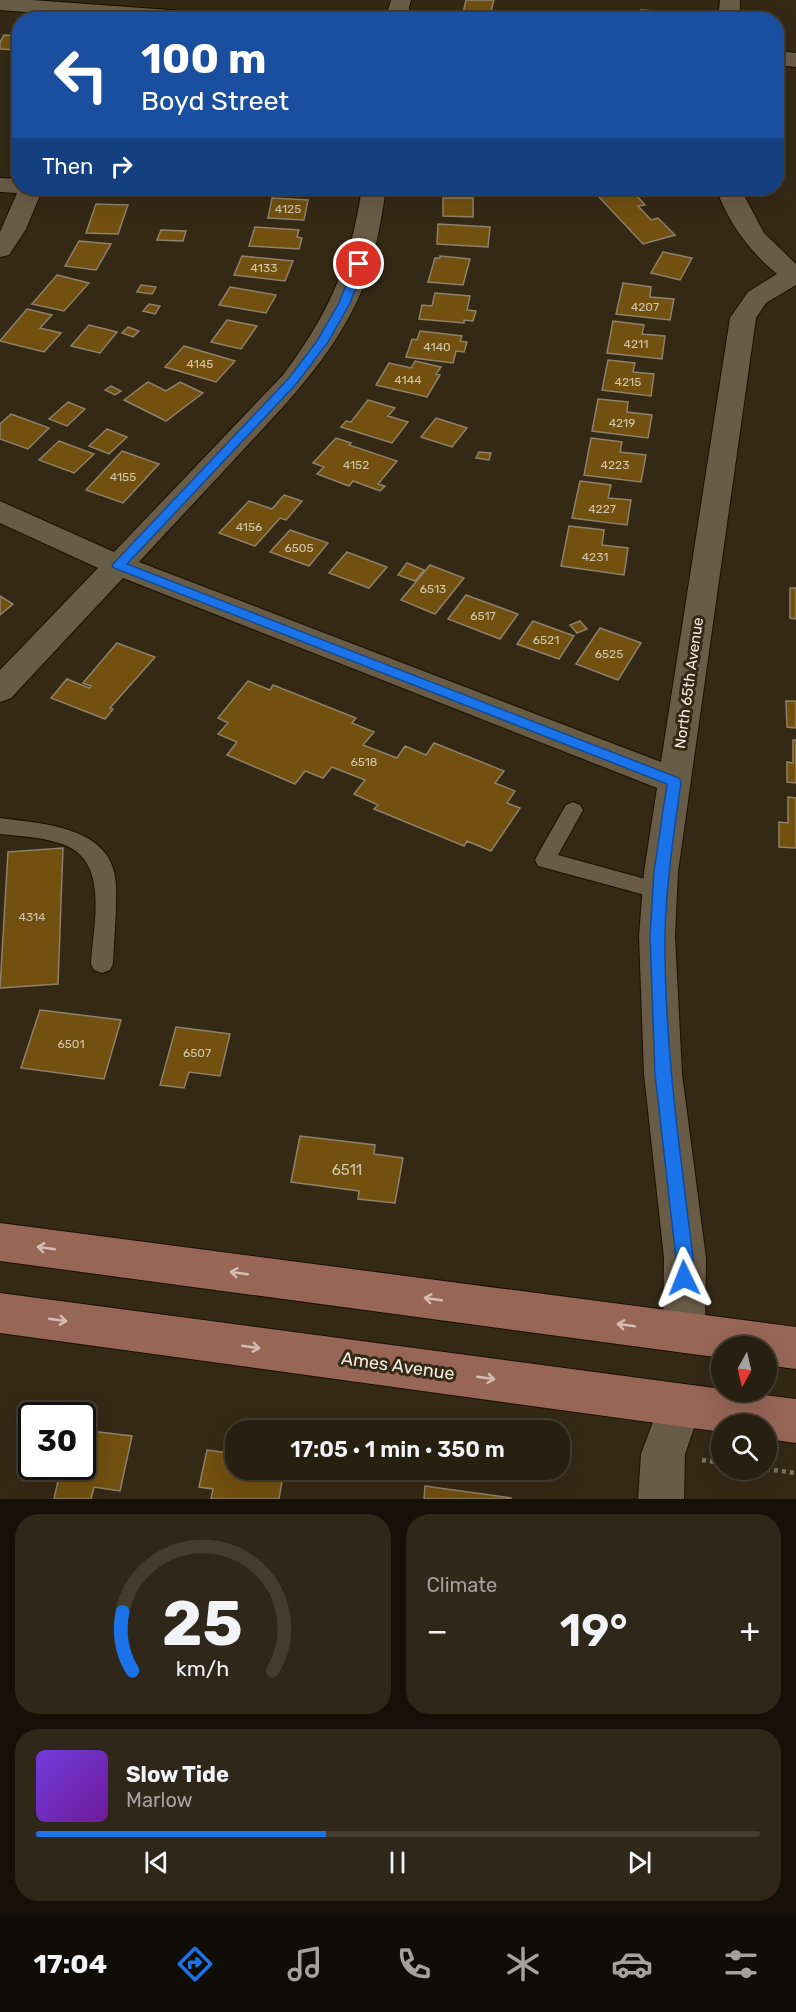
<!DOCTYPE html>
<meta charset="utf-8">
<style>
body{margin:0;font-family:Rubik,sans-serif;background:#2f2719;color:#f1f3f6;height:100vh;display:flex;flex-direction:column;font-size:22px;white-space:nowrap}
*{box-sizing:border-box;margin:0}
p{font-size:20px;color:#a4a29f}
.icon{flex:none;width:33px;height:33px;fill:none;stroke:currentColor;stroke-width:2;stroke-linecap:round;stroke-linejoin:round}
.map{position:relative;height:1499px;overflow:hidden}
.details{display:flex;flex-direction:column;gap:15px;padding:15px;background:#151109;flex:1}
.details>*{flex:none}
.banner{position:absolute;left:12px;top:12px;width:772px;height:183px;border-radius:24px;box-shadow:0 6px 24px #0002,0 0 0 2px #433d30;background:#1a4fa0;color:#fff;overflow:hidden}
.needle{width:39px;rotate:188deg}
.buttons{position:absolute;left:711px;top:1336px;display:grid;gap:12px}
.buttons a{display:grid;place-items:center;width:66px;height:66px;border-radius:50%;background:#271f10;box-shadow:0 6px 24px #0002,0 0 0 2px #433d30;font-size:30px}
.speed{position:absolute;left:18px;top:1402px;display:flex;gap:12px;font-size:30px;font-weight:700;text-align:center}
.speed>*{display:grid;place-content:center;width:78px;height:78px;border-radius:50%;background:#271f10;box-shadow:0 6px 24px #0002,0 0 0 2px #433d30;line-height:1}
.speed .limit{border:3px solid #111;border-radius:9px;background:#fff;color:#111}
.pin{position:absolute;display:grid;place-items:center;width:51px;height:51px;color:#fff;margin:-26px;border:3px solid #fff;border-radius:50%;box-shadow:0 2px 6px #0007}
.me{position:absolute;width:66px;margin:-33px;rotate:358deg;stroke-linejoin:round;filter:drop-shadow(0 0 4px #0008)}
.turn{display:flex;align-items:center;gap:21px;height:126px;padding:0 30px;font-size:27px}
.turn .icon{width:78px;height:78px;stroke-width:2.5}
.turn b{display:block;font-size:42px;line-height:51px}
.then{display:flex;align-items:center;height:57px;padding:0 30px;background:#0003;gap:12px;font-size:22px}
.big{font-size:45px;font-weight:600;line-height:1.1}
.details .card{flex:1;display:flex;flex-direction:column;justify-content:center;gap:9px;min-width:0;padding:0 21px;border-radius:24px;background:#2f2719}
.details .dial{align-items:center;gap:0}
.dial svg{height:156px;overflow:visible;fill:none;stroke:#433d30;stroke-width:7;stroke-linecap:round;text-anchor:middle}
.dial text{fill:#f1f3f6;stroke:none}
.song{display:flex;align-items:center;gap:18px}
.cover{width:72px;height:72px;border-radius:9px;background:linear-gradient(135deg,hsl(260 70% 55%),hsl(280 70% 35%))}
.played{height:6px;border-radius:3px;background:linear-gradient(90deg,#1a73e8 40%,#433d30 40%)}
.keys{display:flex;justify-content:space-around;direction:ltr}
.heat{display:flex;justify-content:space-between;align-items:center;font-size:33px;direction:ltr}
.details .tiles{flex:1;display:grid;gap:15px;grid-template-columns:1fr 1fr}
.card:last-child{grid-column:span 2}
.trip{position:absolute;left:225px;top:1420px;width:345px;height:60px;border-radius:24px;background:#271f10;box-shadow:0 6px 24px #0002,0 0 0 2px #433d30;font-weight:600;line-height:60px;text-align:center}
.menu{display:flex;height:96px;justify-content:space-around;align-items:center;background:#100c06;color:#a4a29f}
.menu .icon{width:42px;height:42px}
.menu .selected{color:#1a73e8}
.menu b{font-size:27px;color:#f1f3f6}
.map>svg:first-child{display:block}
.building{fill:#715010;stroke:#8e806a;stroke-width:1.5}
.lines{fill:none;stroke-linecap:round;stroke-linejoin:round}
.service-casing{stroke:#1c1101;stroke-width:2}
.minor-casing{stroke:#1c1101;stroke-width:2}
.primary-casing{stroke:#1c1101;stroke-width:2}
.path{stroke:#7d7463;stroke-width:4.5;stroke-dasharray:4 4;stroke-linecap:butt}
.service{fill:#695c47;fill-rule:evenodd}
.minor{fill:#695c47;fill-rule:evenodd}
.primary{fill:#976657;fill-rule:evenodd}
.oneway{stroke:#d3bdb0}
.route{fill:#1a73e8;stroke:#114b97;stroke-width:1.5}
.labels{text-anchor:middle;stroke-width:6;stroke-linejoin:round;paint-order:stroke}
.number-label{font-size:12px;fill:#d2c5ac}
.street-label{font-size:15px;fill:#f3ece0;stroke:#342915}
.near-number-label{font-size:15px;fill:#d2c5ac}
.near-street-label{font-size:18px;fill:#f3ece0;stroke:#342915}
</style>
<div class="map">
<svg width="796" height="1499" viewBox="0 0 796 1499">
<rect width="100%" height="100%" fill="#342915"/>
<path class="building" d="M466,0H494L490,15L463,13Z
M641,10L667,12L666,18L670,20H639Z
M4,35L20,36V50L0,49V42Z
M101,188H133L132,193H100Z
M630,188L645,205L638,206L651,220L658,218L675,235L643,244L598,196Z
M272,198L308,200L304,220L268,218Z
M443,198H473V217L443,216Z
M96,204L128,205L118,234L86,233Z
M438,224L490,227L488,247L437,244Z
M255,227L299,230L297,237L302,238L299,249L249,246Z
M161,230L186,231L183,241L157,240Z
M79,241L111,244L96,270L65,266Z
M663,252L692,258L680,280L651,273Z
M242,256L293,261L285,281L234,275Z
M440,256L470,259L463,285L428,282L435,258H440Z
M57,275L89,283L64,311L32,304Z
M623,283L651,287L650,297L674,299L670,320L616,314Z
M141,285L156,287L152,294L137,292Z
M230,287L276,295L266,313L219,305Z
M435,293L470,296L467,310L476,311L473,321L464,320V323L419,319L422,305L432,306Z
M149,304L160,306L155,314L143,311Z
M27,309L52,315L40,328L61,333L44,352L0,341Z
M227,320L257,326L241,349L211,342Z
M613,321L644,325L642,334L665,336L662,359L607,353Z
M89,325L117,332L100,353L71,346Z
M128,327L139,331L133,337L122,333Z
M420,331L462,336L460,341L467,342L464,352L456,351L453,363L406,357L412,339L417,340Z
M184,346L235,361L216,382L165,367Z
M608,360L635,363L633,372L654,374L651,396L602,390Z
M415,361L441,367L436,374L440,375L427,397L376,385L389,363L411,368Z
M148,382L166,391L180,382L203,393L166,421L124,400Z
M111,386L121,391L115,395L105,390Z
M598,399L628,402L627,412L652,415L648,438L592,431Z
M368,400L395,408L388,416L408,422L392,443L341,427L346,421L351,422Z
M68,402L85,409L67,426L49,419Z
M11,414L49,428L28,449L0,439V424Z
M436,418L467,428L452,447L421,437Z
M107,429L127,437L109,454L89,446Z
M336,438L351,443L349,445L397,461L378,484L385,486L380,491L353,481L349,486L317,474L324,467L313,463Z
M591,438L622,442L620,452L646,455L641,482L584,475Z
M59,441L94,454L74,473L39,460Z
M122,451L159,464L123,503L86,490Z
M479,452L491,453L489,460L476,458Z
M580,481L611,485L608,498L631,500L627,525L572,518Z
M284,495L302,501L286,520L280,518L255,546L219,533L249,501L272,509Z
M569,526L604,530L602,545L628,548L624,575L561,566Z
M290,530L328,543L309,566L270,552Z
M347,552L387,567L369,588L329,573Z
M407,563L424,570L415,581L398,575Z
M430,565L464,578L435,614L401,600Z
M790,588H796V619L790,618Z
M466,595L518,614L500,639L448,619Z
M0,596L13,604L0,615Z
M533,621L574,636L559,659L517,644Z
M580,621L587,629L577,633L570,625Z
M600,628L641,643L618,680L576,664Z
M117,643L155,657L110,708L113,709L105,719L51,698L67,679L89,688L91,686L83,683Z
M248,681L270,690L273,685L356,718L352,723L374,732L363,745L397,758L405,746L426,755L434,743L504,771L495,783L515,791L507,803L520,808L491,851L467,841L464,846L374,809L378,805L354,794L365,780L332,767L323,778L305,771L295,784L227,755L237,742L218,734L228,723L218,718Z
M786,701H796V728L787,727Z
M793,740H796V783L787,782V762L793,763Z
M788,797L796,798V848L779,847V822L788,823Z
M63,848L58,984L0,988L8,852Z
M40,1010L121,1020L104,1079L21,1068Z
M176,1027L230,1034L220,1076L189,1072L184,1088L160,1085Z
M300,1136L375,1145L374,1154L403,1158L395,1203L358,1199L359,1191L291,1182Z
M82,1430L132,1436L120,1491L94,1487L91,1499H54L61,1467H82Z
M207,1450L236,1454V1470H284L279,1499H211L213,1489L199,1487Z
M425,1486L511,1498V1499H424Z"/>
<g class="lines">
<g class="service-casing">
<path id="service" d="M573,802L580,805L583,810L558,855L667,885L670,891L667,897L660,899L538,866L535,860L538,854L566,805Z
M0,818C43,824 114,826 116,885C117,911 114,938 113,964L110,970L102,973L94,970L91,964C93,923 111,858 59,843C40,837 20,836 0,834Z"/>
</g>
<g class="minor-casing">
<path id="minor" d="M0,0H32L224,14L231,16L234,20H129L0,10Z
M391,0H411L406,20H385Z
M720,0H740V20H718Z
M777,51L796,53V67L777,65Z
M0,178L20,179V188H43L26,229L9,255L0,257V232L17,193L0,192Z
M362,188H386C381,223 375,257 362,290C336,352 290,400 245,448C210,486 174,524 139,562L661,762L730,318L748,292L777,274C750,252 727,221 716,188H740L764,233L796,264V285L766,303L756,318L678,872L675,936L682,1074L706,1258L705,1333L699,1347L684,1353L669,1347L663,1333L664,1258L644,1074L639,936L644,872L657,788L123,578L11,698L0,702V670L98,568L0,523V501L114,552L283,375C330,312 350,265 362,188Z
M680,1384L695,1390L702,1405L685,1454L684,1499H638L641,1454L665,1390Z"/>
</g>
<g class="primary-casing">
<path id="primary" d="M0,1223L796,1327V1369L766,1365V1347H722V1358L0,1261Z
M0,1293L722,1389V1392H741L796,1399V1443L766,1439V1425H722V1432L0,1333Z"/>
</g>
<path class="path" d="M702,1460L722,1463
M766,1469L796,1473"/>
<use href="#service" class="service"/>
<use href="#minor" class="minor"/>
<use href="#primary" class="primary"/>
</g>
<defs><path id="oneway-shaft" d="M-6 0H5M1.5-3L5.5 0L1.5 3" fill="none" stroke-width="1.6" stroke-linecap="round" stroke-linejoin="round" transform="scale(1.5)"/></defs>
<g class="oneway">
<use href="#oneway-shaft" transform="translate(46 1248) rotate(-172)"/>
<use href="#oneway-shaft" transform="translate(239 1273) rotate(-172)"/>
<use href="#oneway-shaft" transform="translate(433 1299) rotate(-172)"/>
<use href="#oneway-shaft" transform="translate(58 1320) rotate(8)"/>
<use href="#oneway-shaft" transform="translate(626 1325) rotate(-172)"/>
<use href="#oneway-shaft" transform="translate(251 1347) rotate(8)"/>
<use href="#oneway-shaft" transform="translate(486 1378) rotate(8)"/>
</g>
<path class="route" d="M359,261L365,264L350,303L328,342L297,383L127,564L679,778L681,782C674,833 666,884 665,935C664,1043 680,1151 693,1258V1278L691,1284L684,1287L678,1284L676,1278V1258L655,1074L650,936L654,872L667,784L114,568L112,565L289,378L317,341L339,303L354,264Z"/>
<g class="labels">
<g class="number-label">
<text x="288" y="213">4125</text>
<text x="264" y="272">4133</text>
<text x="645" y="311">4207</text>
<text x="636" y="348">4211</text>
<text x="437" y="351">4140</text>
<text x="200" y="368">4145</text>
<text x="408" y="384">4144</text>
<text x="628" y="386">4215</text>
<text x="622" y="427">4219</text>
<text x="356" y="469">4152</text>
<text x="615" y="469">4223</text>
<text x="123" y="481">4155</text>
<text x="602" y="513">4227</text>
<text x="249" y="531">4156</text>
<text x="299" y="552">6505</text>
<text x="595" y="561">4231</text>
<text x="433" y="593">6513</text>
<text x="483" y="620">6517</text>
<text x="546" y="644">6521</text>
<text x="609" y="658">6525</text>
<text x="364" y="766">6518</text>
<text x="32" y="921">4314</text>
<text x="71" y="1048">6501</text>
<text x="197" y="1057">6507</text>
</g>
<g class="street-label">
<text transform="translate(689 683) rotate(-82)" y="5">North 65th Avenue</text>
</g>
<g class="near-number-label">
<text x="347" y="1175">6511</text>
</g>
<g class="near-street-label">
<text transform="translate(398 1366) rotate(8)" y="6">Ames Avenue</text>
</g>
</g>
</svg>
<div class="buttons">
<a><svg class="needle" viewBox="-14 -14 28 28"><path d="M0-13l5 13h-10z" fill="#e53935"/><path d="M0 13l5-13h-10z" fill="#a4a29f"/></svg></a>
<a><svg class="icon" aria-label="search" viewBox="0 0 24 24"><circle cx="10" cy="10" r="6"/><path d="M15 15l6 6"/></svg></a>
</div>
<div class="speed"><div class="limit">30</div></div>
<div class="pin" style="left:359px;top:264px;background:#d93025"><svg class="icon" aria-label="arrive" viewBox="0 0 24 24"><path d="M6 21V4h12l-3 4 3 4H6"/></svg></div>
<svg class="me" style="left:684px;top:1278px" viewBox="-20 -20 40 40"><path d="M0-17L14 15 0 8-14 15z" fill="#1a73e8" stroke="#fff" stroke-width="4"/></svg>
<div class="trip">17:05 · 1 min · 350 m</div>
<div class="banner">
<div class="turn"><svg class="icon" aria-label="left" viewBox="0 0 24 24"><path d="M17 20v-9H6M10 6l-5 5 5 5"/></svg><div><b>100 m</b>Boyd Street</div></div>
<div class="then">Then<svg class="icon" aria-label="right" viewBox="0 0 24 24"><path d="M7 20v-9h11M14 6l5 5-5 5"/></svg></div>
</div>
</div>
<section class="details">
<div class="tiles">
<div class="card dial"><svg viewBox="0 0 100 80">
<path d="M14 69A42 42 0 1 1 86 69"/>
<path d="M14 69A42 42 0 0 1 9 39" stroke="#1a73e8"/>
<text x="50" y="56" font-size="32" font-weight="700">25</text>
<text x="50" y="72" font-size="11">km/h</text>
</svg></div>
<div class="card"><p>Climate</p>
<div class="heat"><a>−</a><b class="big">19°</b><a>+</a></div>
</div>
<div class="card">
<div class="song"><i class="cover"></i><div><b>Slow Tide</b><p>Marlow</p></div></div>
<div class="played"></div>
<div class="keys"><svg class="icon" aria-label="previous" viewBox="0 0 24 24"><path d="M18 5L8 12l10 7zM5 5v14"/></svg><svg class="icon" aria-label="pause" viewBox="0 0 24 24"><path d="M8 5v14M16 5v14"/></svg><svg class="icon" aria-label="next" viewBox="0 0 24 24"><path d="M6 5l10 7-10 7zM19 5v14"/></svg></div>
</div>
</div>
</section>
<nav class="menu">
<b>17:04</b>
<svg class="icon selected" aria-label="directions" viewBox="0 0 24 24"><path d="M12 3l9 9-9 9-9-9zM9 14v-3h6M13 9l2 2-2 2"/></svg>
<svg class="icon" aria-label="music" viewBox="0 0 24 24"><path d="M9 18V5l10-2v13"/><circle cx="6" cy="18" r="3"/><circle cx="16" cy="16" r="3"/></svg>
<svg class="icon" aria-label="phone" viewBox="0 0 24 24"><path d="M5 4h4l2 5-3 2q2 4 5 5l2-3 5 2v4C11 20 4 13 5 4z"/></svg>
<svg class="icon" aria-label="climate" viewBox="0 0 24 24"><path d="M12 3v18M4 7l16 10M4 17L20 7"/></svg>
<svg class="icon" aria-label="car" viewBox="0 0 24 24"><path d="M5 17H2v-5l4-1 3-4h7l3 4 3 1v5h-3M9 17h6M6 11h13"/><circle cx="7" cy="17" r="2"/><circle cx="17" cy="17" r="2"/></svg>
<svg class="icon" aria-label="filters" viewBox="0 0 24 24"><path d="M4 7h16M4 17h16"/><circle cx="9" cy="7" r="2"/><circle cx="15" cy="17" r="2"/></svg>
</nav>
